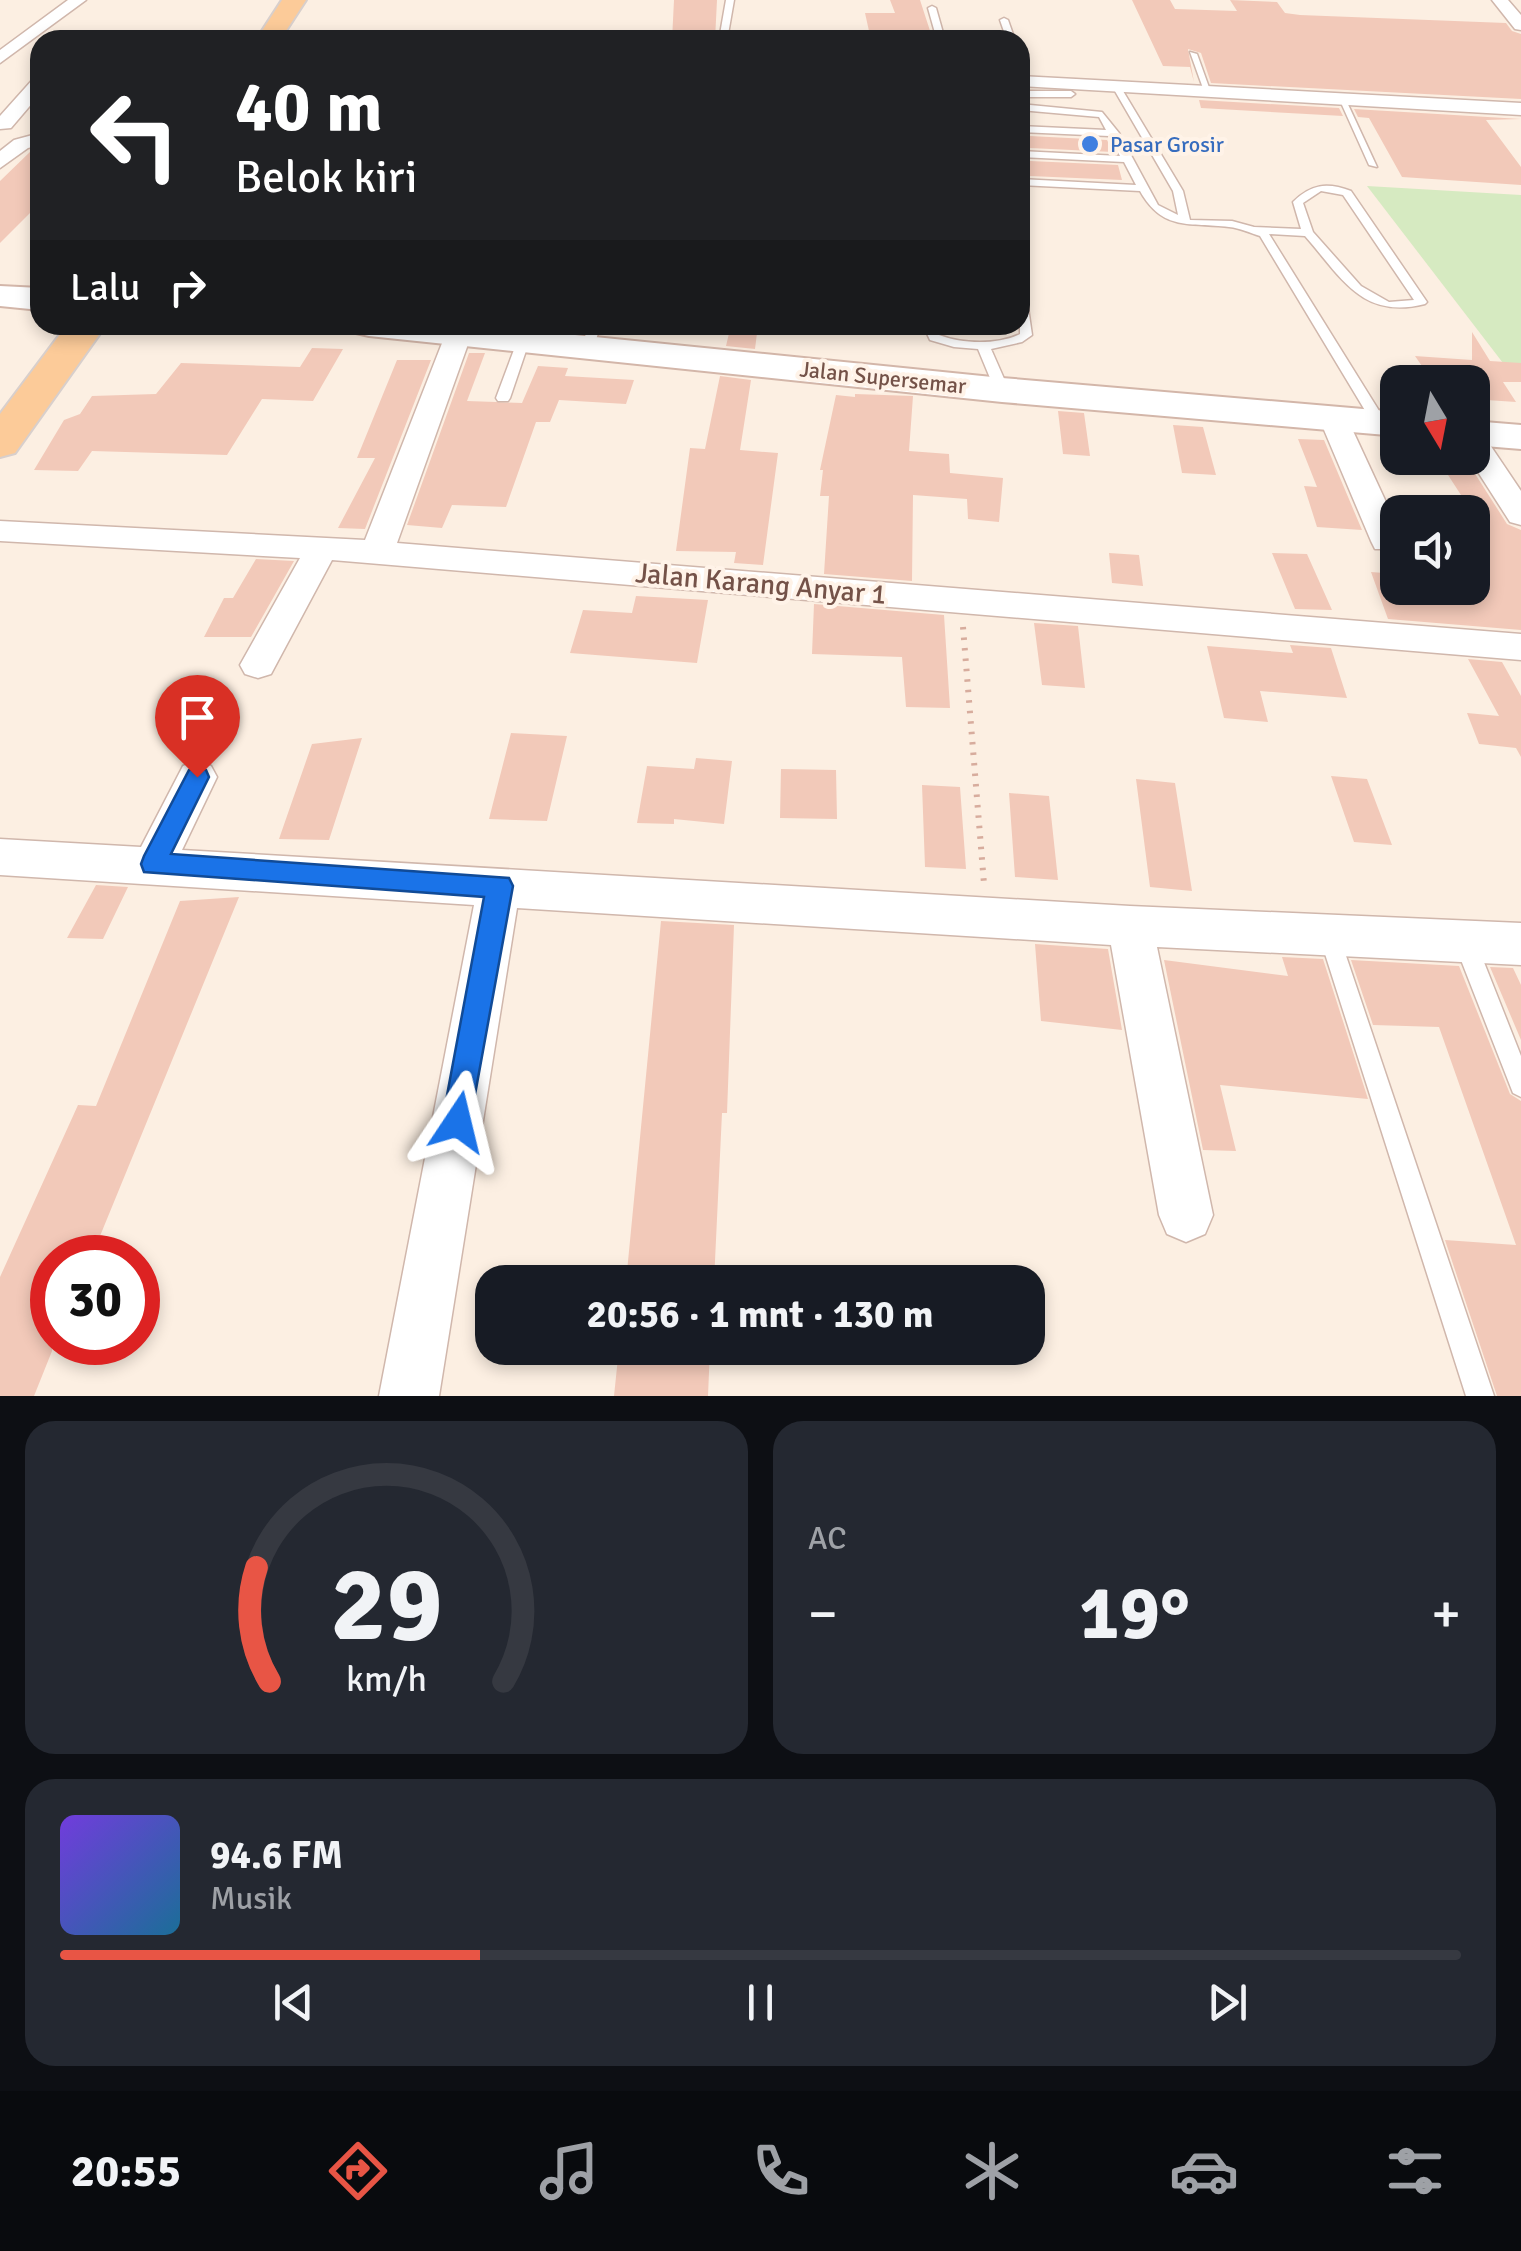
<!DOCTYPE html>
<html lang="id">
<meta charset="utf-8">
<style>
body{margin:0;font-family:Signika,sans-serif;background:#242831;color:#f1f3f6;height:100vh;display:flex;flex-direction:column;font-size:38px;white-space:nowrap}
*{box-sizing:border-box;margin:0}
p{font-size:32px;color:#9ea1a6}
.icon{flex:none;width:55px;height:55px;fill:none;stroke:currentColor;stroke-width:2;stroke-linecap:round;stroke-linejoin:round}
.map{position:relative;height:1396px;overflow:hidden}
.details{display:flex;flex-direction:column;gap:25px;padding:25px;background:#0d0f14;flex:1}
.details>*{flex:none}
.hud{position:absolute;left:30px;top:30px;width:1000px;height:305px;border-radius:30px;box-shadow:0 5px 15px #0003;background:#202124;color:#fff;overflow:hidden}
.needle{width:65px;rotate:170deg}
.fabs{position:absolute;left:1380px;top:365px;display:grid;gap:20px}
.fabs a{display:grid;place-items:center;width:110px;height:110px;border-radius:20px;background:#171b24;box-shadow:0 5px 15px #0003;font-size:50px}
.speed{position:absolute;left:30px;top:1235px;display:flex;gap:20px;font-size:50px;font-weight:700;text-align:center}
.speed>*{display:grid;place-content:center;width:130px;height:130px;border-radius:50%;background:#171b24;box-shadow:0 5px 15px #0003;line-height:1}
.speed .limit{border:15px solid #d22;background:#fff;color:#111}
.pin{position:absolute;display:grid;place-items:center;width:85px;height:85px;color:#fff;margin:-102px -42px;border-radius:50% 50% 50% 0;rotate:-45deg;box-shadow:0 0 10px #0007}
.pin .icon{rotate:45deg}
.me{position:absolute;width:110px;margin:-55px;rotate:10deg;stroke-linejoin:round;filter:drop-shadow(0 0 8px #0008)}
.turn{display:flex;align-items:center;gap:35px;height:210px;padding:0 40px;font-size:45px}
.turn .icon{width:130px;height:130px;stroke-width:2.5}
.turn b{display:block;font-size:70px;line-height:85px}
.then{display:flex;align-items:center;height:95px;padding:0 40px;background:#0003;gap:20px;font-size:38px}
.big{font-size:75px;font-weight:700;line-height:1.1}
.details .card{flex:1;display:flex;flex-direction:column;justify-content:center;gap:15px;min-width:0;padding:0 35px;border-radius:30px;background:#242831}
.details .dial{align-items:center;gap:0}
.dial svg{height:260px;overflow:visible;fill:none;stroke:#363941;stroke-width:7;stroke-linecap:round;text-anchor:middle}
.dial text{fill:#f1f3f6;stroke:none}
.song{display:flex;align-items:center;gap:30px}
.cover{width:120px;height:120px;border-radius:15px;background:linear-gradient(135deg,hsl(260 70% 55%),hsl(200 70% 35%))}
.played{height:10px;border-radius:5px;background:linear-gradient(90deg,#e85545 30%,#363941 30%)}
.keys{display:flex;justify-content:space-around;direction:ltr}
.heat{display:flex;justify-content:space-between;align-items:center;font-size:55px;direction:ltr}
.details .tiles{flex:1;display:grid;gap:25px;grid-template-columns:1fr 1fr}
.card:last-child{grid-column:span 2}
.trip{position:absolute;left:475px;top:1265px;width:570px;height:100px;border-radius:30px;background:#171b24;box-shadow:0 5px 15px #0003;font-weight:700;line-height:100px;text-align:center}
.tabs{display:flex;height:160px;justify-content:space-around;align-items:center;background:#090b0e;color:#9ea1a6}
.tabs .icon{width:70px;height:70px}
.tabs .current{color:#e85545}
.tabs b{font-size:45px;color:#f1f3f6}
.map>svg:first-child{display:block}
.green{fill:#d6eac1}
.building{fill:#f2c9b9}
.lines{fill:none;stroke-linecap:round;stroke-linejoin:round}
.lane-casing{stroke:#d0b7ac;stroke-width:3}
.street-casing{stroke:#d0b7ac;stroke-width:3}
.secondary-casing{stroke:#d3b6a9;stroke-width:4}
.primary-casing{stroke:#d8cfcc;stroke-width:4}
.path{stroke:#d7ac9d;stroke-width:6;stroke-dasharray:2.5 8;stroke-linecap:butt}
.lane{fill:#fff;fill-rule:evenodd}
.street{fill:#fff;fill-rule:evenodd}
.secondary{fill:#fff;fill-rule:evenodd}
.primary{fill:#fccb99;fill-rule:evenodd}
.route{fill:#1a73e8;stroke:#114b97;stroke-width:2.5}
.shop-dot{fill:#3f7fe0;stroke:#fff3e8;stroke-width:4}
.labels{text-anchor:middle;stroke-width:8;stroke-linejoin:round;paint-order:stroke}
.far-shop-label{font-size:22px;fill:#366cbe;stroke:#fff3e8;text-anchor:start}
.far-street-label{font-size:22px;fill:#745248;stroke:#fff3e8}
.street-label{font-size:28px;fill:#745248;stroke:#fff3e8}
</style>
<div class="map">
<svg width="1521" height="1396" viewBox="0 0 1521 1396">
<rect width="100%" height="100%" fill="#fcefe2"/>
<path class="green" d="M1367,186L1521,195V364L1503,363Z"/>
<path class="building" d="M674,0H717L715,40H672Z
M890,0H920L933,40H871L865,13H895Z
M1132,0H1170L1175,9L1237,11L1230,0L1277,2L1285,13L1300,15L1506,23L1512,31L1521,34V99L1211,83L1201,53L1188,49L1194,82L1190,67L1163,66Z
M1199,100L1339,108L1343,116L1201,108Z
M1354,109L1521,119L1486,120L1521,167V185L1402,177L1369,118L1358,117Z
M1030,136L1107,140L1113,152L1030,148Z
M40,149V203L0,243V181L31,151Z
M1030,161L1118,165L1122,180L1030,176Z
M731,325H758L755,349L726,346Z
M1472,332L1490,361L1521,363V382H1503L1516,402L1472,399V382H1433L1415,356L1472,360Z
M312,348L343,349L313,401L262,399L227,455L92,451L78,471L34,470L64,420L80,414L92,396L156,394L181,363L300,367Z
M469,353H485L467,401L522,403L538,366L568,368L565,376L634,380L626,404L559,400L550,422H536L506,507L452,505L442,528L407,525Z
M397,360H431L365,529L338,528L375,458H357Z
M720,376L751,380L740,450L778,453L763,565L734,563L736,552L676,551L690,448L705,449Z
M855,394L913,396L909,451L949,454L950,473L1003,478L999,522L968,519L967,499L913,495L912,581L824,574L829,496H820L823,470H820L836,395L855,397Z
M1058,411L1084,413L1090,456L1063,454Z
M1173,425L1203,427L1216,475L1182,473Z
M1298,439L1324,440L1362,530L1317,527L1304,486L1317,487Z
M1437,458H1465L1507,524L1521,530V630L1388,619L1371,572L1397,574L1398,588H1472V512Z
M1109,553L1139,555L1143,586L1112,583Z
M1272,553L1307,554L1332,610L1295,609Z
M256,559L294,561L251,637H204L224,598H233Z
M636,596L708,600L697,663L570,653L583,610L632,613Z
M814,604L944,615L950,708L906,707L902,657L812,654Z
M1034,623L1078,626L1085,688L1042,685Z
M1290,645L1331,648L1347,698L1260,691L1268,722L1224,718L1207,646L1293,653Z
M1468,659L1502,662L1521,696V757L1516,748L1479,744L1467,713L1499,716Z
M511,733L567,736L547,821L489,819Z
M362,738L329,840L279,839L312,744Z
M696,758L732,761L724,824L674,819V824L637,823L647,766L694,769Z
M781,769L836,770L837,819L780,818Z
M1331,776L1367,779L1392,845L1354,842Z
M1136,779L1175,783L1192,891L1150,887Z
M922,785L960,787L966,869L925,867Z
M1009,793L1049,796L1058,880L1015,877Z
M96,885L128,887L103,939L67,938Z
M239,897L91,1258H52V1351L34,1396H0V1277L78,1105L96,1106L180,901Z
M661,921L734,925L727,1113H722L714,1282H626Z
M1035,944L1108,949L1122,1030L1041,1021Z
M1282,957L1323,959L1368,1099L1220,1085L1236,1151L1203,1150L1164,960L1288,976Z
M1351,960L1459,966L1510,1094L1521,1101V1396H1497L1445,1240L1516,1245L1439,1027L1373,1025Z
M1490,967L1513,968L1521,985V1040Z
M619,1348H710L708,1396H614Z"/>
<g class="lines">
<g class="lane-casing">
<path id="lane" d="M726,0H734L727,40H719Z
M932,6L936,8L945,40H937L928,8Z
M1004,18L1008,20L1015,40H1007L1000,20Z
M1190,52L1197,54L1211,93L1204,91Z
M1116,83L1120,86L1183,191L1190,220L1232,221L1254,227L1301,229L1293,202C1311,184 1327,182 1351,191L1427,302L1425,304C1362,320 1342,278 1305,236L1269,234L1386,422L1384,425H1374L1372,422L1260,236C1250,233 1240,228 1229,227C1190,222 1163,232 1140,191L1020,185V179L1136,185L1124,162L1020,157V151L1120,156L1109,136L1020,132V126L1106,130L1099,117L1020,110V104L1102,112L1119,133L1158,205L1178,215L1173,191L1112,86ZM1321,191L1343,195L1414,300L1389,302L1361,286L1313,232L1303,203Z
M1020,91H1071L1075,94L1071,97H1020Z
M1338,96L1345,98L1377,167L1369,165Z
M1020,291L1026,294L1032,335L1022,342L991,349L1009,390L1002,394L995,390L978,349L954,347L930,340L923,325H935L939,335C962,344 998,345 1020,334Z
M589,325H601L594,345L588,349L582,345Z
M524,335L530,339L510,398L508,401H498L496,398L518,339Z
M1329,926L1336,928L1339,935L1494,1396H1466L1319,935L1322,928Z
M1465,932L1472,935L1476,942L1521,1056V1097L1513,1093L1454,942L1458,935Z"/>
</g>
<g class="street-casing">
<path id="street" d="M68,0H86L0,63V50Z
M1492,0H1508L1521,15V30L1515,29Z
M1020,76L1521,103V115L1020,86Z
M40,77V94L11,128L0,129V116L34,78Z
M40,133V145L28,148L0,168V151L14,140Z
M459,325L472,333L397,543L1521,634V660L332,560L271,674L258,678L245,674L240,665L300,558L0,541V521L365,540L446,333Z
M1333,409L1343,412L1347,418L1398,528V549H1375L1371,541L1319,418L1323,412Z
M1472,430L1482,433L1521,491V525L1510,522L1469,458H1472Z
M197,761L211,766L217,777L182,850L1130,906L1521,923V965L1157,947L1213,1215L1205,1234L1186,1242L1167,1234L1159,1215L1111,945L517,908L439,1396H379L474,905L0,875V839L141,847L183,766Z"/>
</g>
<g class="secondary-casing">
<path id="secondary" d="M0,286L40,288V310L0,306Z
M351,325H476L1002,378L1398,412V436L1002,402L369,336L356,333Z
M1472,421L1521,425V449L1472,445Z"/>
</g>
<g class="primary-casing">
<path id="primary" d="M282,0H306L280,40H256Z
M67,325H106L15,453L0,457V414Z"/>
</g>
<path class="path" d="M963,627L984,884"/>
<use href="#lane" class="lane"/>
<use href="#street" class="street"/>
<use href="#secondary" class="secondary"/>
<use href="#primary" class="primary"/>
</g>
<path class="route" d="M197,767L206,770L209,777L171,854L509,878L513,886L468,1133L458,1137L447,1133L442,1122L484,897L144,872L141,864L144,856L189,770Z"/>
<circle class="shop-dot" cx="1090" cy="144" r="10"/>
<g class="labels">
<g class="far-shop-label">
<text x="1110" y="152">Pasar Grosir</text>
</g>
<g class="far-street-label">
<text transform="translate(883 377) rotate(6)" y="8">Jalan Supersemar</text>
</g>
<g class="street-label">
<text transform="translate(761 583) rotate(5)" y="10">Jalan Karang Anyar 1</text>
</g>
</g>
</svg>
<div class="fabs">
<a><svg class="needle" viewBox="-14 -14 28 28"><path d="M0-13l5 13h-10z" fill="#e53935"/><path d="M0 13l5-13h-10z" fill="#9ea1a6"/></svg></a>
<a><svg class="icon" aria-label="sound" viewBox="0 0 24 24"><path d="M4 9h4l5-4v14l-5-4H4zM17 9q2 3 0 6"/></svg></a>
</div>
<div class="speed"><div class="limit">30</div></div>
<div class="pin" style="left:197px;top:777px;background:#d93025"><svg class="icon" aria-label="arrive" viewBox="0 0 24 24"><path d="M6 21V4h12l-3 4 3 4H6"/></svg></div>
<svg class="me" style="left:458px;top:1122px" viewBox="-20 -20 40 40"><path d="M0-17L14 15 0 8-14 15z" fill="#1a73e8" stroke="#fff" stroke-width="4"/></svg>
<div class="trip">20:56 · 1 mnt · 130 m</div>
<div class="hud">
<div class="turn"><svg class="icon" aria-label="left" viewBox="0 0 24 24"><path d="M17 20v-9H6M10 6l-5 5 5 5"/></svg><div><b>40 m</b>Belok kiri</div></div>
<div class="then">Lalu<svg class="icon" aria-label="right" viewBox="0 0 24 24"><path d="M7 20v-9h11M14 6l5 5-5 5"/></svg></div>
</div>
</div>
<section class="details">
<div class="tiles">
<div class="card dial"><svg viewBox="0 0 100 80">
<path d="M14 69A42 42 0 1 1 86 69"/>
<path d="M14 69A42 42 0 0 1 10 34" stroke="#e85545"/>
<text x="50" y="56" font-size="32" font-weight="700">29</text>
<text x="50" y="72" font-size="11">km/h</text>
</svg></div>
<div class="card"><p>AC</p>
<div class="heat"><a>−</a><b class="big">19°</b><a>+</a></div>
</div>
<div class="card">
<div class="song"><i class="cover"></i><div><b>94.6 FM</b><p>Musik</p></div></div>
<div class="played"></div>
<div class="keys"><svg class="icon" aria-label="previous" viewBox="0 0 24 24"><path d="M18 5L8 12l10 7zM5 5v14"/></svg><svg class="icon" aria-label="pause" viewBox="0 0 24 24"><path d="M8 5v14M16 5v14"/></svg><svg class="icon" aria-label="next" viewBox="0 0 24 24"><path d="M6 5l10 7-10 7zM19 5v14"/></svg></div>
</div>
</div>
</section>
<nav class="tabs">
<b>20:55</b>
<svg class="icon current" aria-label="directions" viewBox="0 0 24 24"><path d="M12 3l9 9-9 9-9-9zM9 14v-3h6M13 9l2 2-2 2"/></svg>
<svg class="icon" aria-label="music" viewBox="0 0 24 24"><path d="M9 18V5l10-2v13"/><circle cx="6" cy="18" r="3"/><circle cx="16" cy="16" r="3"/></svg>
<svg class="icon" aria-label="phone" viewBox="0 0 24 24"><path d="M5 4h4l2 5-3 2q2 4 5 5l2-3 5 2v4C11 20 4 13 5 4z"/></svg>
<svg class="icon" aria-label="climate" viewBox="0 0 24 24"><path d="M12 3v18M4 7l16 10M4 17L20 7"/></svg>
<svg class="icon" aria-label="car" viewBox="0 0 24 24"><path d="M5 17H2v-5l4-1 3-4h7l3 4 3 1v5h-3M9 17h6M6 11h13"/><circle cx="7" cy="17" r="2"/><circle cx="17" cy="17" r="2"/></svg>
<svg class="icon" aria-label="filters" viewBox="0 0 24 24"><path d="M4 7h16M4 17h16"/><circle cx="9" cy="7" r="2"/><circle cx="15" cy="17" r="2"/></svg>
</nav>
